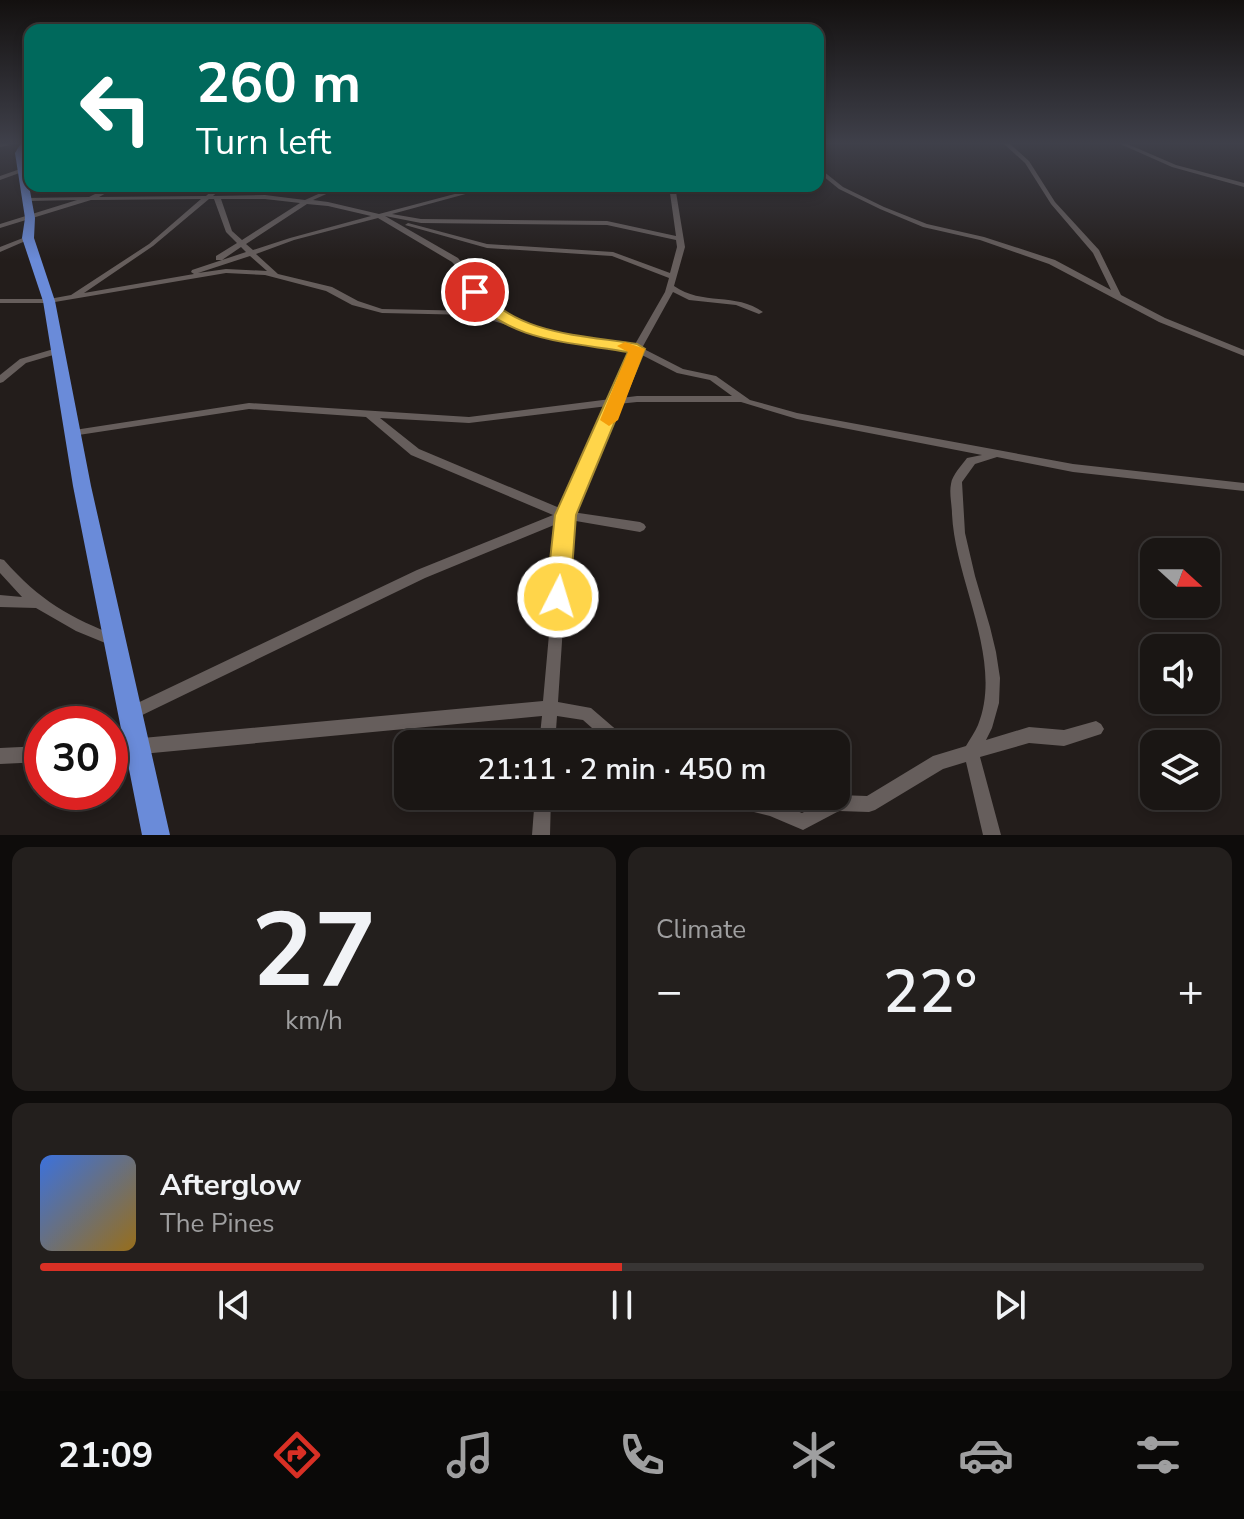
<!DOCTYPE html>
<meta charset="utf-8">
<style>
body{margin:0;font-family:"Nunito Sans",sans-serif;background:#231f1d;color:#f1f3f6;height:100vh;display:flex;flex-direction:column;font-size:30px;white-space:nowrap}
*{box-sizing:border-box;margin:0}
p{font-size:26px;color:#9f9fa0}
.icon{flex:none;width:44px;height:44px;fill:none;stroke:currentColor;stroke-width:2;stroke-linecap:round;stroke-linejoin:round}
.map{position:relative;height:835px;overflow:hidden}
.side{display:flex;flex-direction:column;gap:12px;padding:12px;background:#0e0c0b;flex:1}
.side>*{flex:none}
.top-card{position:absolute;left:24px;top:24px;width:800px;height:168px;border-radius:16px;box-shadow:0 4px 12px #0003,0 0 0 2px #383534;background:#00695c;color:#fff;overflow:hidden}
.needle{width:52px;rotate:111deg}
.controls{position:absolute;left:1140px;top:538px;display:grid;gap:16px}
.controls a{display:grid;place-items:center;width:80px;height:80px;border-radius:16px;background:#1a1614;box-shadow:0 4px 12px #0003,0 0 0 2px #383534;font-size:40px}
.speed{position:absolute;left:24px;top:706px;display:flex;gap:16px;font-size:40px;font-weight:700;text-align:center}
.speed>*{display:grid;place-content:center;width:104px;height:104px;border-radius:50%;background:#1a1614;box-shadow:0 4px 12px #0003,0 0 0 2px #383534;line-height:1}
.speed .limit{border:12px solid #d22;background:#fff;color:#111}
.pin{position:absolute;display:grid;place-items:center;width:68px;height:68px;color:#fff;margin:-34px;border:4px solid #fff;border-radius:50%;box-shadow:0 2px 8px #0007}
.me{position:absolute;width:88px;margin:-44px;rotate:5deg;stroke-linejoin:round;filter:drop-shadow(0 0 6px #0008)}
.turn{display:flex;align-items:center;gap:28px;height:168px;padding:0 40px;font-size:36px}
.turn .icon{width:104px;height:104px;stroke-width:2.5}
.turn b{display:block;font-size:56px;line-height:68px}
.big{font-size:60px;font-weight:600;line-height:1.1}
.side .widget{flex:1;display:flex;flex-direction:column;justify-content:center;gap:12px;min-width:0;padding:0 28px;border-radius:16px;background:#231f1d}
.side .dial{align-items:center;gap:0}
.dial b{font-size:104px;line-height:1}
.song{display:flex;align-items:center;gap:24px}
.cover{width:96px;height:96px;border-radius:12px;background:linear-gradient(135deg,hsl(220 70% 55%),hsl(40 70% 35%))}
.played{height:8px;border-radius:4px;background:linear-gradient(90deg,#d93025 50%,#383534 50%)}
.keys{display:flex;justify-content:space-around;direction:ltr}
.heat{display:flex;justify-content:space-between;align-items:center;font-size:44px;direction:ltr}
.side .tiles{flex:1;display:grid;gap:12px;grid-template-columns:1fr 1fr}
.widget:last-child{grid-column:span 2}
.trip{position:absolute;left:394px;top:730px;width:456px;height:80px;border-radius:16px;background:#1a1614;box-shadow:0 4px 12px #0003,0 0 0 2px #383534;font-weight:600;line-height:80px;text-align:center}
.tabs{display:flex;height:128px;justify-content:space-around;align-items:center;background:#0a0908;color:#9f9fa0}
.tabs .icon{width:56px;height:56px}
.tabs .selected{color:#d93025}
.tabs b{font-size:36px;color:#f1f3f6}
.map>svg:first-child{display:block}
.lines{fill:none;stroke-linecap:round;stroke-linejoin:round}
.minor{fill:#665e5c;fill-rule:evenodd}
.tertiary{fill:#665e5c;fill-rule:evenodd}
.secondary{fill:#665e5c;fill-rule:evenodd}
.trunk{fill:#6a8bd9;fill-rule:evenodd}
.route{fill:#ffd54a;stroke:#a68a30;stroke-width:2}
.slow{fill:#f59e0b}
</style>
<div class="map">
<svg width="1244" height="835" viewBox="0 0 1244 835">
<rect width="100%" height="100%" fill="#231d1b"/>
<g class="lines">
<path class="minor" d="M1003,143H1009L1029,161L1055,202L1099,250L1121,295L1165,318L1244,350V356L1159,322L1049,264L980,240L923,227L880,209L839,189L818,172V167L843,187L884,207L927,224L984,237L1055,260L1111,290L1093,253L1051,204L1025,163Z
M1118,143H1125L1176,165L1244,183V187L1172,167Z
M23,168L25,169V171L0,180V176Z
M111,186H119L99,197L206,196L217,186H224L213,196L265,195L305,200L336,186H344L313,200L328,202L379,214L485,186H495L392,214L421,219L607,221L676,236L669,186H675L685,247L674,286C702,306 736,292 763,312L759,314L736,305L689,300L673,292L642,348L683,369L716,376L750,400L797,413L1073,464L1244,483V491L1073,472L997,457L975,464L962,482L965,533L975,576L990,627L996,652L1000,678L999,703L992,728L986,740L1029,727L1064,730L1096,721L1101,724L1104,729L1101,734L1064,746L1029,743L980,757L1001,835H983L966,762L943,769L875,810L869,812L839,811L803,830L770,816L714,802L712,796H755L770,800L802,813L838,795L867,796L933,756L966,746C970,739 975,732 978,725C1004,660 955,581 952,514C952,505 949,493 951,484C952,475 962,465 967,458L982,455L797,419L741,402H637L618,404L572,512L640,522L644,524L646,527L644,530L640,532L570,520L558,702L591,708L627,739L630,744H610L583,720L557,716L555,744H539L542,716L110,757V741L543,701L559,523L425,578L132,720L127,718L124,713L127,708L417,570L553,515L411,455L366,417L249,409L72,436L67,433L68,431L249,403L469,417L611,399L632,351L546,337L474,315L382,313L352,305L326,291L265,275L226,273L49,303H0V299H49L71,295L149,244L201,199L91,200L0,228V224L77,200L28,201L26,200V198L89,197ZM209,199H214L226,232L237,243L216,256V260H222L241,247L246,252L192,270L191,272L194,274L84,293L153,246ZM221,199H265L300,203L242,240L232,231ZM307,204L328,206L371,216L290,238L253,250L246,244ZM385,216L421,223L607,225L676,240L677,247L670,273L613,252L487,244L408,223L405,225L487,248L612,256L669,278L665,292L634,346L547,332L500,318L502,316L501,314L487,302L470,273L458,258ZM378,218L452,262L462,273L481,305L492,315L475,311L382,309L358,301L332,287L278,274L256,254L294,240ZM250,256L267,271L226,269L198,273ZM640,354L677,373L710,380L732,396H637L621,398ZM608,406L562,509L419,449L380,418L469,423Z
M28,236L31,238L30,239L0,252V247Z
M57,348L60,349L61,351L60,353L26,363L3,382L0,383V375L20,359Z
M0,559L4,560C40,601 70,618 120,637L122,641L120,645L115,647L76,631L36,608L0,607V595L22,597L0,573Z
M42,746V762L0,764V748Z
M535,796H551L550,835H532Z"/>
<path class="tertiary" d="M0,143L11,145L0,147Z"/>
<path class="secondary" d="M24,143H30V146H24Z"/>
<path class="trunk" d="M21,143L28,145L23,153L35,218L34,238L55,301L91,486L170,835H142L73,486L43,301L22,238L25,218L15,153Z"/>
</g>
<linearGradient id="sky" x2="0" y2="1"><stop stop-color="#13100f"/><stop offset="0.55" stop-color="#3f404a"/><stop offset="1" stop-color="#3f404a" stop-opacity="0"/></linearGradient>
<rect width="1244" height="260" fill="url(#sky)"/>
<path class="route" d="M470,289H480C517,335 582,335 637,344L645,349L576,515L570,597L567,605L558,608L550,605L546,597L555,515L628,352C571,342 504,342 468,292Z"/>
<path class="slow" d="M625,342L645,349L618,420L609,426L600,420L628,352L617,346Z"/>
</svg>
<div class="controls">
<a><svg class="needle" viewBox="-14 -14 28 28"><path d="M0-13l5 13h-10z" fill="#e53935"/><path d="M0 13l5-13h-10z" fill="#9f9fa0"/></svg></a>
<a><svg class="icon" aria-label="sound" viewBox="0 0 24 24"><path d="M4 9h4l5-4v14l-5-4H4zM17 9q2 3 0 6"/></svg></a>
<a><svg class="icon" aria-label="layers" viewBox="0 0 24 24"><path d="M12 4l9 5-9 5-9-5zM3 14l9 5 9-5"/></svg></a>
</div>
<div class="speed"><div class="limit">30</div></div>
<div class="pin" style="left:475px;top:292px;background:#d93025"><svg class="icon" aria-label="arrive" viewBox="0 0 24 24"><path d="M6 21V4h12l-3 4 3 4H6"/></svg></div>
<svg class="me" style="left:558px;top:597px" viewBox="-20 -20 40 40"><circle r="17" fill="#ffd54a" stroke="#fff" stroke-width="3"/><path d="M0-11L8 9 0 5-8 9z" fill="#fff"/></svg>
<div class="trip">21:11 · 2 min · 450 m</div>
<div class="top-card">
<div class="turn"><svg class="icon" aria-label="left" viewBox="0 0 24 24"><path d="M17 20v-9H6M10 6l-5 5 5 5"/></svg><div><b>260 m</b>Turn left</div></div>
</div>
</div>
<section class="side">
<div class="tiles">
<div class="widget dial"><b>27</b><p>km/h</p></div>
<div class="widget"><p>Climate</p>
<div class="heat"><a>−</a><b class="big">22°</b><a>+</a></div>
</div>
<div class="widget">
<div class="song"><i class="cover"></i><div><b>Afterglow</b><p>The Pines</p></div></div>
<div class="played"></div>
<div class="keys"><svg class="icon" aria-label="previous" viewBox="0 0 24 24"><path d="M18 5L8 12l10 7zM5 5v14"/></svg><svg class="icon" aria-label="pause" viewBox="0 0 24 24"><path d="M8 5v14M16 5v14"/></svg><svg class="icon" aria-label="next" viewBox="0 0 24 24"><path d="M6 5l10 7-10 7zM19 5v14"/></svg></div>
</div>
</div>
</section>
<nav class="tabs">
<b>21:09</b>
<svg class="icon selected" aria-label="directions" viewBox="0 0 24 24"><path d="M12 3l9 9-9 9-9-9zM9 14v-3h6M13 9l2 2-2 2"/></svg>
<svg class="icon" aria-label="music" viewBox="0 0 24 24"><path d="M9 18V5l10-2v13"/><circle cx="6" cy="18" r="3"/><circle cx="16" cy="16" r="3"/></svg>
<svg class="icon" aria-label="phone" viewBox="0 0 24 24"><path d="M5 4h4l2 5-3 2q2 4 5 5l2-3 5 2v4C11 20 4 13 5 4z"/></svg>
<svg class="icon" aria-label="climate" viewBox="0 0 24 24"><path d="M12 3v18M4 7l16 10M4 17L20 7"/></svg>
<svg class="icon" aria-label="car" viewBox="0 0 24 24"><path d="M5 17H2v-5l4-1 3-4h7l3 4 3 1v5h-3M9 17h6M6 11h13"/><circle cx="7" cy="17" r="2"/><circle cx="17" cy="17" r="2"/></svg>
<svg class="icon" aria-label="filters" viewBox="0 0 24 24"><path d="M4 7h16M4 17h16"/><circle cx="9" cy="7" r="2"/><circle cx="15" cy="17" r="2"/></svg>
</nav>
